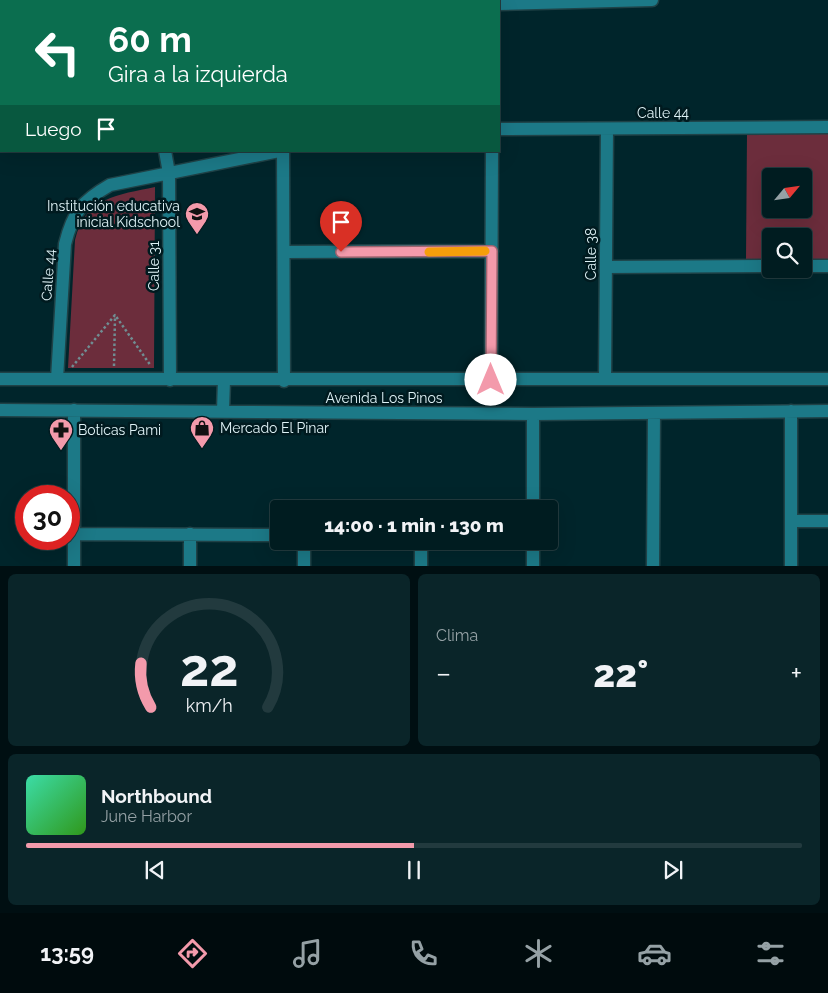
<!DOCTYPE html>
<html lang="es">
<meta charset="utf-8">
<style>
body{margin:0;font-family:Raleway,sans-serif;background:#0a2529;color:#f1f3f6;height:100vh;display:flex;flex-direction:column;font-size:19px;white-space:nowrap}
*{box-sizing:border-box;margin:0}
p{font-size:16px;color:#95a1a5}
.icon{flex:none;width:28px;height:28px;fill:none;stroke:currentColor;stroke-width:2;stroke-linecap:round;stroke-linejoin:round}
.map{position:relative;height:566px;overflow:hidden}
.drawer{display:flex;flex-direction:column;gap:8px;padding:8px;background:#000f12;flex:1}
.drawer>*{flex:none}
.top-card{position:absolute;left:0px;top:0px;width:500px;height:152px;box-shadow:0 5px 20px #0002,0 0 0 1px #223a3e;background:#0b6e4f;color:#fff;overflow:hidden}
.needle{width:32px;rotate:61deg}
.controls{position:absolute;left:762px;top:168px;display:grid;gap:10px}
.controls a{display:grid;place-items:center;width:50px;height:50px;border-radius:5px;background:#001c20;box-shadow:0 5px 20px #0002,0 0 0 1px #223a3e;font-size:25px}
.speed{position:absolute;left:15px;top:485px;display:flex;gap:10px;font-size:25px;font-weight:700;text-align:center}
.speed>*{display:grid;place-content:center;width:65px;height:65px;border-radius:50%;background:#001c20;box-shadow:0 5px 20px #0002,0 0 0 1px #223a3e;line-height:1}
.speed .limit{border:8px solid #d22;background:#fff;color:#111}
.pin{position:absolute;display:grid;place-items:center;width:42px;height:42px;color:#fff;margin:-51px -21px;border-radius:50% 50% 50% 0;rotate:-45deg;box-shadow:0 0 5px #0007}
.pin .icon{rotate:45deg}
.me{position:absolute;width:55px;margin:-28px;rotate:0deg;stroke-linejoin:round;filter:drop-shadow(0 0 4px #0008)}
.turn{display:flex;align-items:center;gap:18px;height:105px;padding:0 25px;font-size:22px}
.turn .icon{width:65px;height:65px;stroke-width:2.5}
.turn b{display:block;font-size:35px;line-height:42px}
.then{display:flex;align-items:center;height:48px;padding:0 25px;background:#0003;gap:10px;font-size:19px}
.big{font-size:38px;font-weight:800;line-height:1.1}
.drawer .tile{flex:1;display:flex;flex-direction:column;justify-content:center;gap:8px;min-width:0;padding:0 18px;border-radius:8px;background:#0a2529}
.drawer .dial{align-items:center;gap:0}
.dial svg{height:130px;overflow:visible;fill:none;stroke:#223a3e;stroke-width:7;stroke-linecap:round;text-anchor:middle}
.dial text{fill:#f1f3f6;stroke:none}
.song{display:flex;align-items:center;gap:15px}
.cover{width:60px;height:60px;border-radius:8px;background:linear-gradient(135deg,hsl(160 70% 55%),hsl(110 70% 35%))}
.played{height:5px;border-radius:2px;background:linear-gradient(90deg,#f39aab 50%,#223a3e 50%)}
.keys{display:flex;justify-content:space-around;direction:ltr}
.heat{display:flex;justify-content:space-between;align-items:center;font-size:28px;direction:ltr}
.drawer .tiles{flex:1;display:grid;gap:8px;grid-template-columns:1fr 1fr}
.tile:last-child{grid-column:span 2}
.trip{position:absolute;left:270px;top:500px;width:288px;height:50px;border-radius:5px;background:#001c20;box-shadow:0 5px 20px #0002,0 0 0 1px #223a3e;font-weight:800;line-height:50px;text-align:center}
.tabs{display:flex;height:80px;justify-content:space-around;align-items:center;background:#000b0d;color:#95a1a5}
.tabs .icon{width:35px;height:35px}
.tabs .current{color:#f39aab}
.tabs b{font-size:22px;color:#f1f3f6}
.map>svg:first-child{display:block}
.green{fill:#6c2d3c;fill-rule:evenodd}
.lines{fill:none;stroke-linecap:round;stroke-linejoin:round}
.minor-casing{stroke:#1f4247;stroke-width:15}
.major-casing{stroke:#1f4247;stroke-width:15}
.path{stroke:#708d92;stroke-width:2.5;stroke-dasharray:2.5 2.5;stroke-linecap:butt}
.minor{stroke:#1c7987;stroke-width:12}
.major{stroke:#32cfe7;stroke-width:12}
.route-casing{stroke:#9e646f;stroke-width:12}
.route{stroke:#f39aab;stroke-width:9}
.slow{stroke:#f59e0b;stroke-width:9}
.labels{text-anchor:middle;stroke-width:5;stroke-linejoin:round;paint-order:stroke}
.street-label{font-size:14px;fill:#def2f6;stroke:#001a1f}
.poi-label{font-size:14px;fill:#def2f6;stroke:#001a1f;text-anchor:start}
</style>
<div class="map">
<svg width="828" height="566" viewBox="0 0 828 566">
<rect width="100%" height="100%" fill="#00252b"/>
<path class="green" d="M747,134H828V259H804V236H771V259H746ZM771,176H804V209H771Z
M155,187L154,368H68L75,240C85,197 118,195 155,187Z"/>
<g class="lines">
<g class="minor-casing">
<path id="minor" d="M499,4L652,0
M0,120L1,119
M499,129L828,127
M165,151L169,173L170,380
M283,151L284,381
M284,252L492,251
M804,266H828
M606,267L771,266
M0,379H828
M57,379L65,244C73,212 82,201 110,185L279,151
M605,379L607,129
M491,380L492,151
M0,410L533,414L828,411
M223,411L224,380
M533,509V414
M791,521H828
M74,534L279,535
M533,541V566
M74,566V410
M190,566V534
M304,566V541
M421,566V541
M653,566L654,413
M791,566V411"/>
</g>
<g class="major-casing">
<path id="major" d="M96,0V1"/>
</g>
<path class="path" d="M114,366L115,317
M72,367L115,315L151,366"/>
<use href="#minor" class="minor"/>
<use href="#major" class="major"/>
</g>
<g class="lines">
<g class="route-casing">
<path id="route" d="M341,252L492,251L491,380"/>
</g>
<use href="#route" class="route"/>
<path class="slow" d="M429,252L485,251"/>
</g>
<defs>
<g id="school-pin" transform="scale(1.25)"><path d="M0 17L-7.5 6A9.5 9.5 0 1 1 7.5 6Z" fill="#f39aab" stroke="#001a1f"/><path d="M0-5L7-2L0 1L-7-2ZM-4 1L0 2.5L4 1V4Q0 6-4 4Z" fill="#111"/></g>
<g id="shop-pin" transform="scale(1.25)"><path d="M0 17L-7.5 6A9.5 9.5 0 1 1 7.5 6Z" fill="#f39aab" stroke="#001a1f"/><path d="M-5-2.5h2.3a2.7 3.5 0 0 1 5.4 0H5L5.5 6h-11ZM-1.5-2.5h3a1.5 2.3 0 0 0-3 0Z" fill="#111"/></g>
<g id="pharmacy-pin" transform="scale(1.25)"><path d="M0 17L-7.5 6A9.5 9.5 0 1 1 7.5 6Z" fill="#f39aab" stroke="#001a1f"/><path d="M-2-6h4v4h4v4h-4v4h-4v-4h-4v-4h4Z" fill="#111"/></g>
</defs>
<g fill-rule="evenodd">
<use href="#school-pin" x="197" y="214"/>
<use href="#shop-pin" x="202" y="428"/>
<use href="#pharmacy-pin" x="61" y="430"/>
</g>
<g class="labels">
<g class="street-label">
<text x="663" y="118">Calle 44</text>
<text transform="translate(591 254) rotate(-90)" y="5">Calle 38</text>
<text transform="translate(154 266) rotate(-90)" y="5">Calle 31</text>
<text transform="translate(48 275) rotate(-86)" y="5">Calle 44</text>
<text x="384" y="403">Avenida Los Pinos</text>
</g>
<g class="poi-label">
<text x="180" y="211" text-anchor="end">Institución educativa<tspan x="180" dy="16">inicial Kidschool</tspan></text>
<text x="220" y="433">Mercado El Pinar</text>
<text x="78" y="435">Boticas Pami</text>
</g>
</g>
</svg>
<div class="controls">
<a><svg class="needle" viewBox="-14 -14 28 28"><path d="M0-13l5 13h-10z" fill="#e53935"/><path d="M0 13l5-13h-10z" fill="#95a1a5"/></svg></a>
<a><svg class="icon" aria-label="search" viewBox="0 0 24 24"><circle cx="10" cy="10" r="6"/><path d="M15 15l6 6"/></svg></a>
</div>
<div class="speed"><div class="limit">30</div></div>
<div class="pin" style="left:341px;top:252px;background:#d93025"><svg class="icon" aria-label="arrive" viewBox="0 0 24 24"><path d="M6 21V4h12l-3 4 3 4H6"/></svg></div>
<svg class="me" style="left:491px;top:380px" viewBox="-20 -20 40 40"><circle r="19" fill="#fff"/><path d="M0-13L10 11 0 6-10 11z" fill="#f39aab"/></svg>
<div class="trip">14:00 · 1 min · 130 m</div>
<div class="top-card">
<div class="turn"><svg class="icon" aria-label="left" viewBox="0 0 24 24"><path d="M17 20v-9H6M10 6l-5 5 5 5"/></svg><div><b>60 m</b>Gira a la izquierda</div></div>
<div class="then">Luego<svg class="icon" aria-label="arrive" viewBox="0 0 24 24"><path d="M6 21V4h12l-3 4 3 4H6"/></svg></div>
</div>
</div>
<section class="drawer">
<div class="tiles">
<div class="tile dial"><svg viewBox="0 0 100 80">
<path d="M14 69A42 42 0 1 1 86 69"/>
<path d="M14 69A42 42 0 0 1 8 42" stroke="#f39aab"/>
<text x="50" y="56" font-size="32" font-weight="700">22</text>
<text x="50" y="72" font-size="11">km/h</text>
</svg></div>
<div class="tile"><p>Clima</p>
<div class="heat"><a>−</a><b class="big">22°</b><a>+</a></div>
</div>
<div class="tile">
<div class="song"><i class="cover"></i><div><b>Northbound</b><p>June Harbor</p></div></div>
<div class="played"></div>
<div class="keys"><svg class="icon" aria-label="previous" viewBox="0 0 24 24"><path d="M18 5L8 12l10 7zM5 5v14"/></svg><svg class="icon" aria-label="pause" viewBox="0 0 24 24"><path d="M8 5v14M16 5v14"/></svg><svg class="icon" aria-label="next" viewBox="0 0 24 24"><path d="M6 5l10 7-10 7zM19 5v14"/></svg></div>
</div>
</div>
</section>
<nav class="tabs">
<b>13:59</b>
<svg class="icon current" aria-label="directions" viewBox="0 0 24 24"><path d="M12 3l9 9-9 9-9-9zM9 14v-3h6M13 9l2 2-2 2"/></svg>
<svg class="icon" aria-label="music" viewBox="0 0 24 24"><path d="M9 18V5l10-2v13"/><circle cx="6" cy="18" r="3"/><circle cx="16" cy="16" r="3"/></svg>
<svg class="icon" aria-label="phone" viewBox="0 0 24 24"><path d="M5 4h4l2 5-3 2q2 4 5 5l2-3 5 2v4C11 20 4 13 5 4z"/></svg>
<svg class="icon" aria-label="climate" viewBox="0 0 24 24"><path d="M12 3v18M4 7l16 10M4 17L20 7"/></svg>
<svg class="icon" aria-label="car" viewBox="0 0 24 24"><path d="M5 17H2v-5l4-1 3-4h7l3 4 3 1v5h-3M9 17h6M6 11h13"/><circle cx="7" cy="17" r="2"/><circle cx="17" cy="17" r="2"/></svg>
<svg class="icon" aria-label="filters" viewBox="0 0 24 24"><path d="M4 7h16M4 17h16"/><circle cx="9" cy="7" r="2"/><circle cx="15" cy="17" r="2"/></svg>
</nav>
